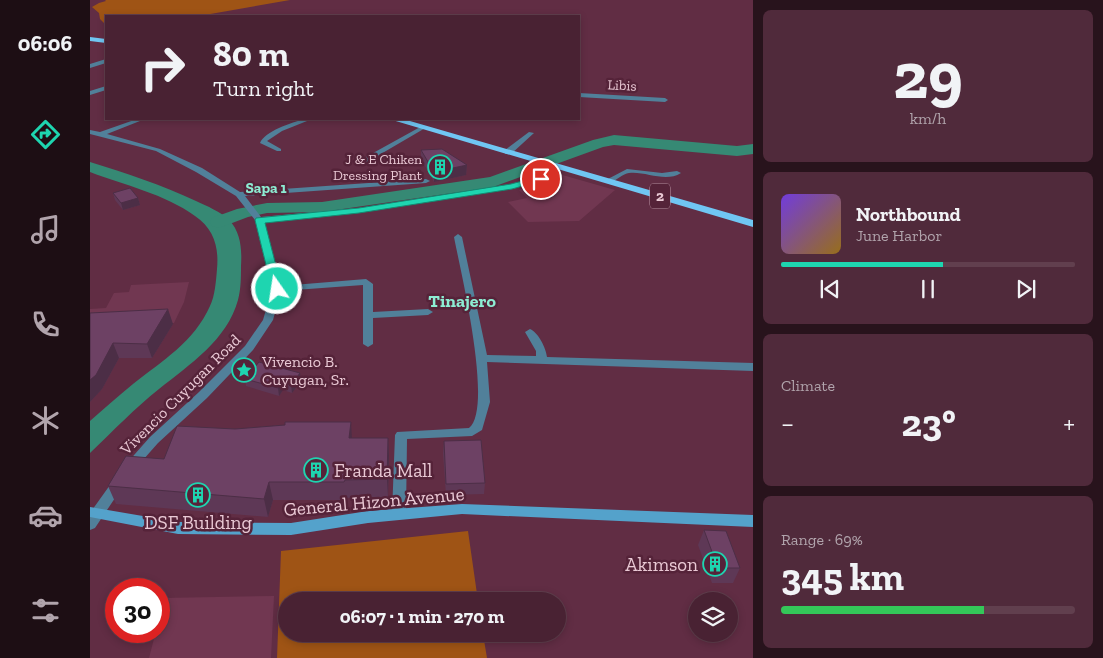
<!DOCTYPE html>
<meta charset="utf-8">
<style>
body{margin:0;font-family:"Zilla Slab",serif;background:#502a3b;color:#f1f3f6;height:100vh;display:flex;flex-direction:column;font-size:19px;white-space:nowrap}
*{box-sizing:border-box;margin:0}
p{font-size:16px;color:#b1a4ac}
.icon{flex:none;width:28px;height:28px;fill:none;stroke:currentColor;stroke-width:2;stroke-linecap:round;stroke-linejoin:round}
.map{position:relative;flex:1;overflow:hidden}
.details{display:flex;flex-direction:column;gap:10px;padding:10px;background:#28131c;width:350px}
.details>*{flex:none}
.hud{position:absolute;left:15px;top:15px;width:475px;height:105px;border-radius:0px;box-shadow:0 2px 8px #0003,0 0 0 1px #613f4e;background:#492233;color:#f1f3f6;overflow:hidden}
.fabs{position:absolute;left:598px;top:592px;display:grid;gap:10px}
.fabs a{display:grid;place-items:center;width:50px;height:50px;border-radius:50%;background:#492233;box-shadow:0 2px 8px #0003,0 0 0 1px #613f4e;font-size:25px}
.speed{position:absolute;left:15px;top:578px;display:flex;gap:10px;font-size:25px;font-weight:700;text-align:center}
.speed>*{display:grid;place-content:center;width:65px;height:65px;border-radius:50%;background:#492233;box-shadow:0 2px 8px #0003,0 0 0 1px #613f4e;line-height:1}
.speed .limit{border:8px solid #d22;background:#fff;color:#111}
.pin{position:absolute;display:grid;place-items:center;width:42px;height:42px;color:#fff;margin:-21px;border:2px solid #fff;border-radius:50%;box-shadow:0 1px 5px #0007}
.me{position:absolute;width:55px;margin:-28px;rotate:347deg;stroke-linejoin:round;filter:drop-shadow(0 0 4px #0008)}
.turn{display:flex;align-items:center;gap:18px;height:105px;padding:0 25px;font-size:22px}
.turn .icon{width:65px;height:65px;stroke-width:2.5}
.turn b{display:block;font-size:35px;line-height:42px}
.big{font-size:38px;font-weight:800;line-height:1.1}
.details .card{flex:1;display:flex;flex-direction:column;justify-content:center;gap:8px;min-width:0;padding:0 18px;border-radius:8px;background:#502a3b}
.details .dial{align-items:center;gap:0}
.dial b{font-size:65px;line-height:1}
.song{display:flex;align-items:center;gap:15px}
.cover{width:60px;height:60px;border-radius:8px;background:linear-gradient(135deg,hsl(260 70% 55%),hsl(40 70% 35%))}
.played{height:5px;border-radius:2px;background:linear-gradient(90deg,#1ed5b0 55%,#613f4e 55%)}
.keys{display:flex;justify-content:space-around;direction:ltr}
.heat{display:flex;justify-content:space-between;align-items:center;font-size:28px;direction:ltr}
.charge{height:8px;border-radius:4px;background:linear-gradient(90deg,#34c759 69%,#613f4e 0)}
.trip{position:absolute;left:188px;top:592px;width:288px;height:50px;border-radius:25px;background:#492233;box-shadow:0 2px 8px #0003,0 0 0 1px #613f4e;font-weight:800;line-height:50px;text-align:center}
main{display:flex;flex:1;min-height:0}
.tab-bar{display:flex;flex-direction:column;width:90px;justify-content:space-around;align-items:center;background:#1d0e14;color:#b1a4ac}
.tab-bar .icon{width:35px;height:35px}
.tab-bar .current{color:#1ed5b0}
.tab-bar b{font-size:22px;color:#f1f3f6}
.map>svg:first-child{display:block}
.built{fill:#713751}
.green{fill:#9f5415}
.water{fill:#368974}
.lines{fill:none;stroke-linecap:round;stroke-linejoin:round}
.river{fill:#368974;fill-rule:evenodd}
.minor{fill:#51809a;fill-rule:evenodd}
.secondary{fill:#54a2cb;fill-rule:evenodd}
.trunk{fill:#70c6f3;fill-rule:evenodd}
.wall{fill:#5e3856}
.shaded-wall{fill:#4c2e46}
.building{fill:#6d4164;stroke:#4c2e46}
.route{fill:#1ed5b0;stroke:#148a72}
.labels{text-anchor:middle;stroke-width:5;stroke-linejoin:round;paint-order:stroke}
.far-street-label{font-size:14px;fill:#eac9d5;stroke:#552339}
.far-poi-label{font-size:14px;fill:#eac9d5;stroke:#552339;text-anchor:end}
.far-neighbourhood-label{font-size:15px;font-weight:bold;fill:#8dedd3;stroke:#552339}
.shield{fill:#552339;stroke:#bd97a6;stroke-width:1}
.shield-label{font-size:15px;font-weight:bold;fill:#eac9d5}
.poi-label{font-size:16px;fill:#eac9d5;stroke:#552339;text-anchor:start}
.street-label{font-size:16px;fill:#eac9d5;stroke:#552339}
.neighbourhood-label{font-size:18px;font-weight:bold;fill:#8dedd3;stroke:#552339}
.near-poi-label{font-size:19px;fill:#eac9d5;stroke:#552339;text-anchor:start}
.near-street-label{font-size:19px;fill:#eac9d5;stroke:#552339}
</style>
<main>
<nav class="tab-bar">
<b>06:06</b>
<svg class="icon current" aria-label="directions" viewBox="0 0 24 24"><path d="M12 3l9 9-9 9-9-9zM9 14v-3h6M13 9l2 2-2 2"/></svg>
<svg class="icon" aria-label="music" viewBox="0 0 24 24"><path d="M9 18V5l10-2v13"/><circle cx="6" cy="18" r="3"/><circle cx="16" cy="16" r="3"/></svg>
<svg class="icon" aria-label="phone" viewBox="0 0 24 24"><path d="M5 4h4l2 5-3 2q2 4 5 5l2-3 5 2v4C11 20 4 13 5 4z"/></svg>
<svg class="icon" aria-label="climate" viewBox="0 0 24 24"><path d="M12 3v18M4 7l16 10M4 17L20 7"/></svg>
<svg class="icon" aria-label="car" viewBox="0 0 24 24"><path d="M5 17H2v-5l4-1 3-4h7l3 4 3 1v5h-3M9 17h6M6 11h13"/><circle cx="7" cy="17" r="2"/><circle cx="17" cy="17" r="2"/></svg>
<svg class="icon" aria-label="filters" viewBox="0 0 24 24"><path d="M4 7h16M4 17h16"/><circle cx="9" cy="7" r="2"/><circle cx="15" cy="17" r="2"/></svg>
</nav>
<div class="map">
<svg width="663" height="658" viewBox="0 0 663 658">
<rect width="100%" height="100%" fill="#612d44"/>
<path class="built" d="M469,174L525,190L489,221L438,222L418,202L437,198L429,190Z
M99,282L94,302L84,323L0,326V309L16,308L24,293L39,292L41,285Z
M184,596L181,658H59L66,631H69V620L74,598Z"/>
<path class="green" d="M15,0H200L109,16H16V25L10,19L9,13L2,7L9,3L16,1Z
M378,531L388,601H196V634H393L397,658H187L191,551Z"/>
<path class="water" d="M0,162C36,173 72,185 106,201C117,206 131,212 139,220C151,232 152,250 151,266C151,277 151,289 148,300C137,340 100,364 69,389C45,408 23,431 0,453V421C14,409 28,396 43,384C72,361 104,342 120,306C125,296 126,281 127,269C129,247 124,229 105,216C75,194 34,185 0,172Z"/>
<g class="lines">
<path class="river" d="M524,135L647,146L663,144V154L647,156L524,145L513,147L403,187L232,212L177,213L158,217L129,228L122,226L120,222L122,218L147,209L177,203L232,202L400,177L503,140Z"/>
<path class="minor" d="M16,59V63L0,68V64Z
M16,86V90L0,95V91Z
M489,93L575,98L578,100L575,102L489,97Z
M47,119H55L17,134L70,149L112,168L150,192L336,179L340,181L336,183L155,196L171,217L269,208L421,185L465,173L469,175L422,189L269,212L174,222L191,286L276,279L283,284V312L338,309L343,312L338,315L283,318V344L278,347L273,344V285L191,291L183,320L163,350L117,398L68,443L45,469L41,471L37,469L35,466L37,463L60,437L109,392L155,346L173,320L182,289L165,220L146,196L106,172L66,151L0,134V130L10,132Z
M214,119H222L192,131L177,141L191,149V151H187L170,143C175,131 201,123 214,119Z
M332,126L337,127L272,165L265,163Z
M439,132L444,133L421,154H415V150Z
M537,169L572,173L587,171L591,173C575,183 556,171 539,173C533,174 526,180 521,183H518L514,181Z
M368,234L372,237L397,355L446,356V351L435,332L440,329C448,332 456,348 457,357L663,363V371L397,362L400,402L392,430L382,436L317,439L316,514L314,518L309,519L304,518L302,514L305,435L307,432L379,428C404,408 370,269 364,237Z
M29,477L33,478L35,482L33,486L5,528L0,530V513L25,478Z"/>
<path class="secondary" d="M372,504L663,515V527L372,514L278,523L201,535L88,534L0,517V507L88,522L201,523L278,511Z"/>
<path class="trunk" d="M0,37L16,39V43L0,41Z
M299,119H313L663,220V227Z"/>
</g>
<path class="wall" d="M331,150L377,165L376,175L344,182L331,159Z
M23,193L48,198L50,205L33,210L25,200Z
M0,313L83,324L62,358H29L12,389L0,402Z
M155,379L211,381L202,393L193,390L189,396L156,386Z
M262,438H298L299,456L298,497L256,498V500H183L178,517L26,504L18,486L74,459Z
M354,441L395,483L394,494L356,495L353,453Z
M614,530L650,568L643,583H622L608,545Z"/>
<path class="shaded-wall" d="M377,165L376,175L344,182V172Z
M48,198L50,205L33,210L31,203Z
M78,309L83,324L62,358L57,344Z
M23,343L29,358L12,389L0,402V380Z
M210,373L211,381L202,393L201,385Z
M192,383L193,390L189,396L188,388Z
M261,422L262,440L259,438Z
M298,438L299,456L298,497L297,479Z
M179,482L183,500L178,517L174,499Z"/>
<path class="building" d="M352,149L377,165L344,172L331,150Z
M40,188L48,198L31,203L23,193Z
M78,309L57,344L23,343L6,375L0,380V313Z
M169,362L210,373L201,385L192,383L188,388L155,379Z
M195,422H261L259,438H298L297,479L255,480L254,482H179L174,499L18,486L36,456L74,459L87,426L145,429L195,425Z
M391,440L395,483L356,484L354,441Z
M614,530L636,531L650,568H628Z"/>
<path class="route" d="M451,176L455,179L454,180L422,189L269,213L175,223L192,289L187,292L182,289L165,220L166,218L269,208L421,184Z"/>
<defs>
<g id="building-ring" transform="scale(1.25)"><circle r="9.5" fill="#552339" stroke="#1ed5b0" stroke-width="1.5"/><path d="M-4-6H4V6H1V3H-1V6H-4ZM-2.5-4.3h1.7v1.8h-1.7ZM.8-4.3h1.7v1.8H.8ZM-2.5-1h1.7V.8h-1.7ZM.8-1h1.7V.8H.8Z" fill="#1ed5b0"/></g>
<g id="sight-ring" transform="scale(1.25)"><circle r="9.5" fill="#552339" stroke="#1ed5b0" stroke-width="1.5"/><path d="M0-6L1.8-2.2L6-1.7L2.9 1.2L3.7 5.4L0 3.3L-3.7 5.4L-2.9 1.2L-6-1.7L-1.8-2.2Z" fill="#1ed5b0"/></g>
</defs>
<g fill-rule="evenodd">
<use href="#building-ring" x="350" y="167"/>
<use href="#sight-ring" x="154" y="370"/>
<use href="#building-ring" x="226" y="470"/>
<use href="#building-ring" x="108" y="495"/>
<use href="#building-ring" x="625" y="564"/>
</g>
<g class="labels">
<g class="far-street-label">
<text transform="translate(532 85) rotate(3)" y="5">Libis</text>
</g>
<g class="far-poi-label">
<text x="332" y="164">J &amp; E Chiken<tspan x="332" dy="16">Dressing Plant</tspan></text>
</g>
<g class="far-neighbourhood-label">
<text x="176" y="193">Sapa 1</text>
</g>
<rect class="shield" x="560" y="183.5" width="20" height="25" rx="4"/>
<g class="shield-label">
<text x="570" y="201">2</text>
</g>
<g class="poi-label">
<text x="172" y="367">Vivencio B.<tspan x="172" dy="18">Cuyugan, Sr.</tspan></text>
</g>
<g class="street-label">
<text transform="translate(90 394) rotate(-45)" y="6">Vivencio Cuyugan Road</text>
</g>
<g class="neighbourhood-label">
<text x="372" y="307">Tinajero</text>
</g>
<g class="near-poi-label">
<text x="244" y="477">Franda Mall</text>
<text x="108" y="529" text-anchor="middle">DSF Building</text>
<text x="608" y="571" text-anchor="end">Akimson</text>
</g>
<g class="near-street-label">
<text transform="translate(284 501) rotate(-5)" y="7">General Hizon Avenue</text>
</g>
</g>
</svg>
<div class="fabs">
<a><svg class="icon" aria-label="layers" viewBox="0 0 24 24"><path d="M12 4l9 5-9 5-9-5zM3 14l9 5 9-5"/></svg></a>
</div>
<div class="speed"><div class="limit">30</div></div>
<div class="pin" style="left:451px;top:179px;background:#d93025"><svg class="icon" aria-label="arrive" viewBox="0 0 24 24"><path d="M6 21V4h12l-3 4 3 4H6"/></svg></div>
<svg class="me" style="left:187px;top:289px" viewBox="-20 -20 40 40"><circle r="17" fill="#1ed5b0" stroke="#fff" stroke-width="3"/><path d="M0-11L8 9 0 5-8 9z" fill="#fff"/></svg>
<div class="trip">06:07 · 1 min · 270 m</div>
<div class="hud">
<div class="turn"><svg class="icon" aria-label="right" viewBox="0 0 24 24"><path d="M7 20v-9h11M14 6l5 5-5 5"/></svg><div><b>80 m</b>Turn right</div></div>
</div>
</div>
<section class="details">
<div class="card dial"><b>29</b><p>km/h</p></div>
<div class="card">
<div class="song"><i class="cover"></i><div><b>Northbound</b><p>June Harbor</p></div></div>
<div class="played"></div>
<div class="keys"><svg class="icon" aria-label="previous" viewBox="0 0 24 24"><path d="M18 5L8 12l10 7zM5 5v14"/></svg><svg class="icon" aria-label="pause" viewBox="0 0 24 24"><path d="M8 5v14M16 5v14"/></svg><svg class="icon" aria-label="next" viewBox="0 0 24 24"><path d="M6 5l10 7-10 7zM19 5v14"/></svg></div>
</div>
<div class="card"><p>Climate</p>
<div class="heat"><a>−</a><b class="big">23°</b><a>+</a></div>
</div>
<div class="card"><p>Range · 69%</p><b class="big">345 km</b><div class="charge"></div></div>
</section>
</main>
